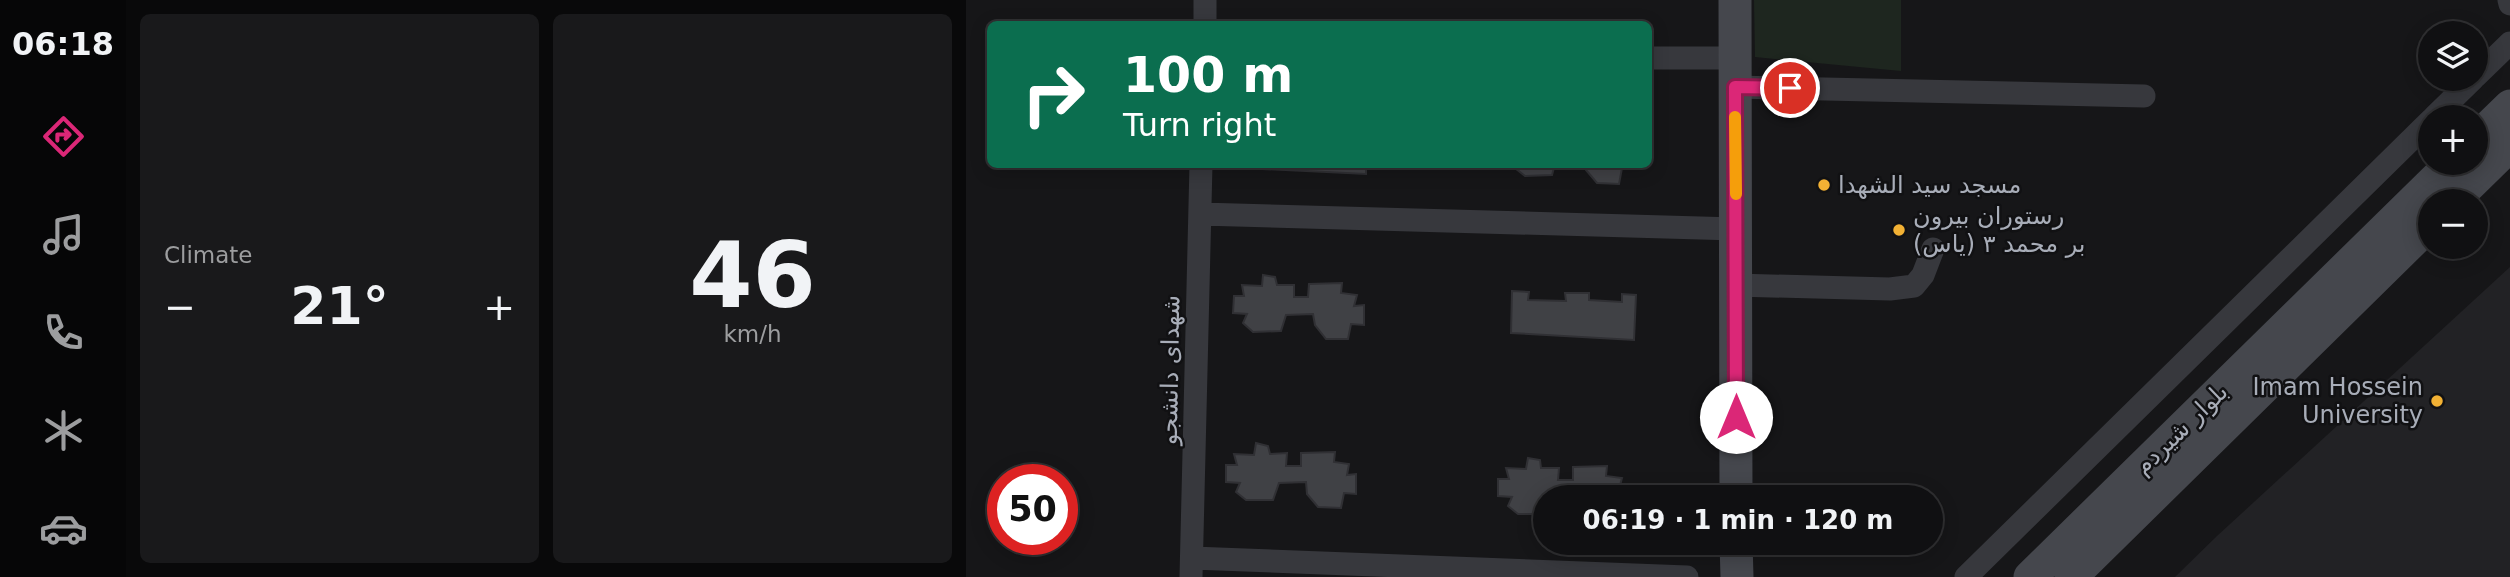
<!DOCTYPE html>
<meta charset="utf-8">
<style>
body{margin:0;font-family:"DejaVu Sans","Noto Naskh Arabic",sans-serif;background:#19191b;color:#f1f3f6;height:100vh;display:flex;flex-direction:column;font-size:26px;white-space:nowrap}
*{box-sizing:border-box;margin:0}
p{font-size:23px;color:#9c9d9f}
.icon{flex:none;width:38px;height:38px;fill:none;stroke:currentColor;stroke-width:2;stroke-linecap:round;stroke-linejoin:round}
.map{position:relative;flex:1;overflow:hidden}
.drawer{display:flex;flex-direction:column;gap:14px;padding:14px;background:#09090a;width:840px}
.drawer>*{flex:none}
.guide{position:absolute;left:21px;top:21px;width:665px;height:147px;border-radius:10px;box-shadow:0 4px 18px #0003,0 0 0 2px #303032;background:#0b6e4f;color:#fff;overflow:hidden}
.tools{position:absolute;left:1452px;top:21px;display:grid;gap:14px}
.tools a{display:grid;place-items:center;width:70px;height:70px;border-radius:50%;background:#101012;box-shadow:0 4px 18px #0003,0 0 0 2px #303032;font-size:35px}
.speed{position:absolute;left:21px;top:464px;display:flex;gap:14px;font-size:35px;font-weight:700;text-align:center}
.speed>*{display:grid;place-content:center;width:91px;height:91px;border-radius:50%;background:#101012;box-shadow:0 4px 18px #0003,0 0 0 2px #303032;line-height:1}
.speed .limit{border:10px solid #d22;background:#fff;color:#111}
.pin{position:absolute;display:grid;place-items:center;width:60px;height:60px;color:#fff;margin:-30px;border:4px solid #fff;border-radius:50%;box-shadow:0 2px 7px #0007}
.me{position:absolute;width:77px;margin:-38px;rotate:0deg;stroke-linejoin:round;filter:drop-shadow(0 0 5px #0008)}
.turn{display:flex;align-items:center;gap:24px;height:147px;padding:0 21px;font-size:32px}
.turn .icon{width:91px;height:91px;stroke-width:2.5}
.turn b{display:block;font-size:49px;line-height:60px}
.big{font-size:52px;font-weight:600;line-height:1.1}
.drawer .card{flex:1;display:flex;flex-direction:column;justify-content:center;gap:10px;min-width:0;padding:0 24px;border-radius:10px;background:#19191b}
.drawer .dial{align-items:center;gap:0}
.dial b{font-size:91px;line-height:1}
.heat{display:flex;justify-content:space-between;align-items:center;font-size:38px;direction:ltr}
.drawer .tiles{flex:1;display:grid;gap:14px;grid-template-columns:repeat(2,1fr)}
.trip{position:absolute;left:567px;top:485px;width:410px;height:70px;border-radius:35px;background:#101012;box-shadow:0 4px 18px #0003,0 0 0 2px #303032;font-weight:600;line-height:70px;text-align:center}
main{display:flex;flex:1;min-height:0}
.menu{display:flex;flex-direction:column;width:126px;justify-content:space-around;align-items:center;background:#060607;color:#9c9d9f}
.menu .icon{width:49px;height:49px}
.menu .selected{color:#db2777}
.menu b{font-size:32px;color:#f1f3f6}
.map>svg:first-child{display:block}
.built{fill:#222225}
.green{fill:#1e261f}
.building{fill:#404145;stroke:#303034;stroke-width:2}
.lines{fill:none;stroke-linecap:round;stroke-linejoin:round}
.minor{stroke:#37383d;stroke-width:23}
.secondary{stroke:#45474d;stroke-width:33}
.route-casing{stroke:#8e194d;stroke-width:18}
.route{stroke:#db2777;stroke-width:12}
.slow{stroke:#f59e0b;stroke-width:12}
.poi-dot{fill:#f2b134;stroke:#111113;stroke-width:2.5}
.labels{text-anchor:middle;stroke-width:5;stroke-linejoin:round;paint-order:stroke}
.poi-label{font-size:24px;fill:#a8adb8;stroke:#111113;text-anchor:start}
.street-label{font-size:24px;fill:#a8adb8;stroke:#111113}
</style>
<main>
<nav class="menu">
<b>06:18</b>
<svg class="icon selected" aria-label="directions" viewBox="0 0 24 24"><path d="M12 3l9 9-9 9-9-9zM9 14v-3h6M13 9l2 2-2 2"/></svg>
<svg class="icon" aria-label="music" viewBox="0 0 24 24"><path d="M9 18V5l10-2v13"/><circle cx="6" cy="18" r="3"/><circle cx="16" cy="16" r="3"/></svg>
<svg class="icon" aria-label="phone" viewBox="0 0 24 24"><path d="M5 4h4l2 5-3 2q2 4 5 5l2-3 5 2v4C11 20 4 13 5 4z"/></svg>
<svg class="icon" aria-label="climate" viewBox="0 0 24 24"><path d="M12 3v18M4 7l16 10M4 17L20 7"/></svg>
<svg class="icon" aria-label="car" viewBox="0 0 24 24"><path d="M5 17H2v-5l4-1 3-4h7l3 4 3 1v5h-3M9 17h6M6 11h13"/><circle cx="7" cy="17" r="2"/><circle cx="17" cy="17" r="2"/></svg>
</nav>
<section class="drawer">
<div class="tiles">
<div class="card"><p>Climate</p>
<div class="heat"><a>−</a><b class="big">21°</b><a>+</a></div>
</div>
<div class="card dial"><b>46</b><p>km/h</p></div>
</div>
</section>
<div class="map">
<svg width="1544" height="577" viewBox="0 0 1544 577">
<rect width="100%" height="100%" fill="#161618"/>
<path class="built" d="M1544,267V577H1209L1251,536Z"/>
<path class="green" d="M788,0H935V71L789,57Z"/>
<path class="building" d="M277,164H400V174L276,168Z
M550,164H589L586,175L559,176L549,168Z
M619,164H669V169L656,168L653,184L631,183L620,170Z
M297,275L309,277L311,285H328V297H342L343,284L376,283L375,293L391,295L388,306L398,305V325L385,324L382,339H360L349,325L347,314L320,315L315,331L287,332L277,323L281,314L267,313L268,296H278L276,285L296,286Z
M546,291L563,292L562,300L600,301L599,293H623V300L656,302V294L670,295L668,340L545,333Z
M290,443L302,446L304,454L321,453L320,466H335V453L369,452L368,462L383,464L381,475L390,474V494L378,493L375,508L352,507L341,494L340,482L313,483L307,500H280L270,492L274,483L260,482V465H271L268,454L288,455Z
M562,458L574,460L575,468H593L592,480H607V467L641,466L640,476L656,478L653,489L662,488V497H579V514H552L542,506L546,497L532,496V479H543L540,468L560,469Z"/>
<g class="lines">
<path class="minor" d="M1543,0L1544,4
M239,24V0
M682,58H769
M1510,76L1544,43
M769,87L1178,96
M1468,117L1507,79
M234,214L770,229
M769,285L924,289L948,286L957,275L967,249
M226,558L721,577
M225,577L235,164
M1000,577L1465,120"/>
<path class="secondary" d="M769,0L770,497
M1510,139L1544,106
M1487,201L1544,145
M770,542L771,577
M1064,577L1486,163
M1105,577L1465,223"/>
</g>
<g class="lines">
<g class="route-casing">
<path id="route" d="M770,417L769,87L824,88"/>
</g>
<use href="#route" class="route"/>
<path class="slow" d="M769,117L770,194"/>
</g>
<g class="poi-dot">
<circle cx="858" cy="185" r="7"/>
<circle cx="933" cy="230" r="7"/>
<circle cx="1471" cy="401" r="7"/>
</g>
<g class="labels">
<g class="poi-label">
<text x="872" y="193">مسجد سید الشهدا</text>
<text x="947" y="224">رستوران بیرون<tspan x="947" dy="28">بر محمد ۳ (یاس)</tspan></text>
<text x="1457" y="395" text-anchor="end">Imam Hossein<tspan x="1457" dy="28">University</tspan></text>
</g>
<g class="street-label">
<text transform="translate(204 370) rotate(-89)" y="8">شهدای دانشجو</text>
<text transform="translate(1215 429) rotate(-44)" y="8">بلوار شیردم</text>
</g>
</g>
</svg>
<div class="tools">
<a><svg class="icon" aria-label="layers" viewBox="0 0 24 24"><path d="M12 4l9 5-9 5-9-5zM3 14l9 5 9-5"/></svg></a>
<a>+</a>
<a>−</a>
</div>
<div class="speed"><div class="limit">50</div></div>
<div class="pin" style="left:824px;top:88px;background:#d93025"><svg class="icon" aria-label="arrive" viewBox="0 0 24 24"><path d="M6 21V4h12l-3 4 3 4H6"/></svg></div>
<svg class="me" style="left:770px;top:417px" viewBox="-20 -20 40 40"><circle r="19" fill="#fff"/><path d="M0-13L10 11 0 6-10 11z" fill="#db2777"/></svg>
<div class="trip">06:19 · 1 min · 120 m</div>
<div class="guide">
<div class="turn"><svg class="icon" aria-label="right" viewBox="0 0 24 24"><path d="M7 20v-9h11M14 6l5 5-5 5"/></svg><div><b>100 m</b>Turn right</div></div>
</div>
</div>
</main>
